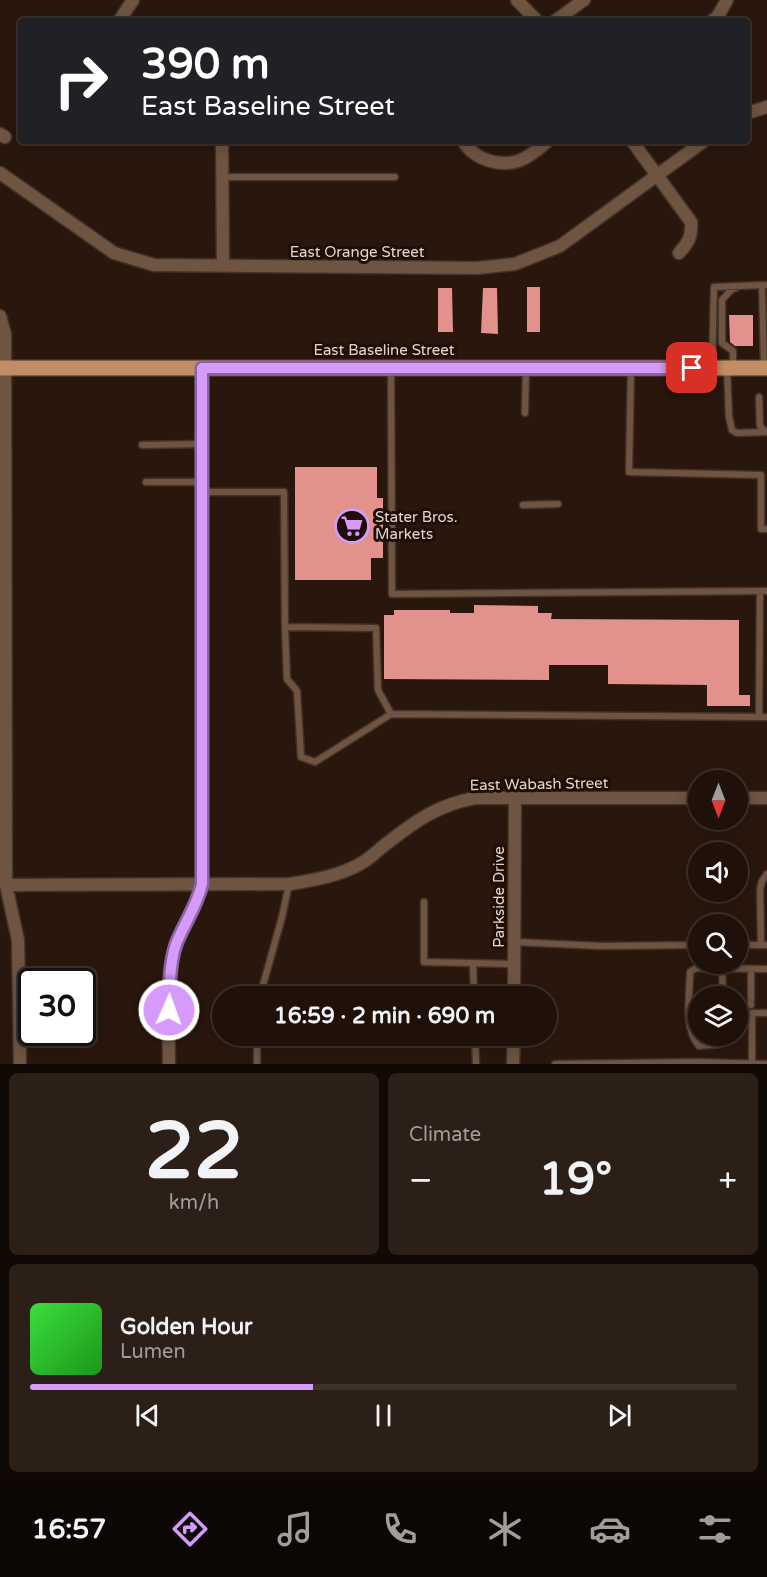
<!DOCTYPE html>
<meta charset="utf-8">
<style>
body{margin:0;font-family:"Varela Round",sans-serif;background:#2c1f18;color:#f1f3f6;height:100vh;display:flex;flex-direction:column;font-size:22px;white-space:nowrap}
*{box-sizing:border-box;margin:0}
p{font-size:20px;color:#a19d9c}
.icon{flex:none;width:33px;height:33px;fill:none;stroke:currentColor;stroke-width:2;stroke-linecap:round;stroke-linejoin:round}
.map{position:relative;height:1064px;overflow:hidden}
.details{display:flex;flex-direction:column;gap:9px;padding:9px;background:#110906;flex:1}
.details>*{flex:none}
.hud{position:absolute;left:18px;top:18px;width:732px;height:126px;border-radius:6px;box-shadow:0 3px 15px #0003,0 0 0 2px #3c312b;background:#202124;color:#fff;overflow:hidden}
.needle{width:39px;rotate:180deg}
.controls{position:absolute;left:688px;top:770px;display:grid;gap:12px}
.controls a{display:grid;place-items:center;width:60px;height:60px;border-radius:50%;background:#1f110a;box-shadow:0 3px 15px #0003,0 0 0 2px #3c312b;font-size:30px}
.speed{position:absolute;left:18px;top:968px;display:flex;gap:12px;font-size:30px;font-weight:700;text-align:center}
.speed>*{display:grid;place-content:center;width:78px;height:78px;border-radius:50%;background:#1f110a;box-shadow:0 3px 15px #0003,0 0 0 2px #3c312b;line-height:1}
.speed .limit{border:3px solid #111;border-radius:9px;background:#fff;color:#111}
.pin{position:absolute;display:grid;place-items:center;width:51px;height:51px;color:#fff;margin:-26px;border-radius:12px;box-shadow:0 3px 9px #0006}
.me{position:absolute;width:66px;margin:-33px;rotate:2deg;stroke-linejoin:round;filter:drop-shadow(0 0 4px #0008)}
.turn{display:flex;align-items:center;gap:21px;height:126px;padding:0 24px;font-size:27px}
.turn .icon{width:78px;height:78px;stroke-width:2.5}
.turn b{display:block;font-size:42px;line-height:51px}
.big{font-size:45px;font-weight:800;line-height:1.1}
.details .card{flex:1;display:flex;flex-direction:column;justify-content:center;gap:9px;min-width:0;padding:0 21px;border-radius:9px;background:#2c1f18}
.details .dial{align-items:center;gap:0}
.dial b{font-size:78px;line-height:1}
.song{display:flex;align-items:center;gap:18px}
.cover{width:72px;height:72px;border-radius:9px;background:linear-gradient(135deg,hsl(120 70% 55%),hsl(120 70% 35%))}
.played{height:6px;border-radius:3px;background:linear-gradient(90deg,#d69bfa 40%,#3c312b 40%)}
.keys{display:flex;justify-content:space-around;direction:ltr}
.heat{display:flex;justify-content:space-between;align-items:center;font-size:33px;direction:ltr}
.details .tiles{flex:1;display:grid;gap:9px;grid-template-columns:1fr 1fr}
.card:last-child{grid-column:span 2}
.trip{position:absolute;left:212px;top:986px;width:345px;height:60px;border-radius:30px;background:#1f110a;box-shadow:0 3px 15px #0003,0 0 0 2px #3c312b;font-weight:800;line-height:60px;text-align:center}
.dock{display:flex;height:96px;justify-content:space-around;align-items:center;background:#0c0704;color:#a19d9c}
.dock .icon{width:42px;height:42px}
.dock .on{color:#d69bfa}
.dock b{font-size:27px;color:#f1f3f6}
.map>svg:first-child{display:block}
.building{fill:#e2918c}
.lines{fill:none;stroke-linecap:round;stroke-linejoin:round}
.lane-casing{stroke:#433228;stroke-width:9}
.street-casing{stroke:#433228;stroke-width:15}
.primary-casing{stroke:#433228;stroke-width:18}
.lane{stroke:#6e5441;stroke-width:6}
.street{stroke:#6e5441;stroke-width:12}
.primary{stroke:#c28c65;stroke-width:15}
.route-casing{stroke:#8b65a2;stroke-width:15}
.route{stroke:#d69bfa;stroke-width:10}
.labels{text-anchor:middle;stroke-width:6;stroke-linejoin:round;paint-order:stroke}
.street-label{font-size:15px;fill:#e2d5ce;stroke:#1f0e05}
.poi-label{font-size:15px;fill:#e2d5ce;stroke:#1f0e05;text-anchor:start}
</style>
<div class="map">
<svg width="767" height="1064" viewBox="0 0 767 1064">
<rect width="100%" height="100%" fill="#29170d"/>
<path class="building" d="M527,287H540V332H527Z
M438,288H452L453,332H438Z
M483,288H497L498,334L481,333Z
M729,315H753V346H735L730,342Z
M295,467H377V498H383V558H371V580H295Z
M474,605L538,606V613H552L551,619L739,620V695H750V706H707V685L608,684V665H549V680L384,679V615H394V610H450V613H474Z"/>
<g class="lines">
<g class="lane-casing">
<path id="lane" d="M222,177H395
M762,285L764,367
M733,367V351L722,343V300L732,289L736,288
M631,368L629,472L761,475V529H767
M712,368L714,287L767,285
M391,369L392,594L767,591
M727,369L729,417L732,430L737,433L765,432
M759,397L760,426L766,432
M525,413L526,368
M142,445L202,444
M146,482H202
M202,492H284L285,627
M523,505L558,504
M391,714L378,690L376,628L285,627L287,679L297,691L301,757L315,762L391,714L767,717
M759,717L760,591
M424,902V962L473,963
M515,942L601,946L699,945
M738,945H767
M761,945L760,889L762,881L767,874
M722,969L723,996
M260,996L282,917L289,884
M474,996L473,963L514,964
M751,1005V969
M738,1017H752
M257,1035V1064
M475,1035L476,1064
M725,1035L720,1044L699,1046C683,1028 690,994 690,972L696,968L767,969
M555,1064L700,1062L767,1064
M752,1064V1013H767"/>
</g>
<g class="street-casing">
<path id="street" d="M517,0L537,21
M119,21L133,0
M555,21L584,0
M712,21L718,16L727,0
M747,113L767,107
M0,134L5,137
M222,141L223,265
M463,141C475,161 504,169 525,158C534,153 541,147 548,141
M632,141L691,222C692,236 689,242 679,253
M0,173L114,253L154,265L477,268L515,264L560,246L704,141
M0,316L5,334L6,885L18,940L20,1064
M738,798H767
M6,885L290,884C314,880 339,876 360,864C371,858 380,848 390,841C418,819 439,805 475,798H699
M514,996L515,798
M169,1064C169,1029 165,986 174,952C181,928 196,908 202,884V368
M513,1064L514,1035"/>
</g>
<g class="primary-casing">
<path id="primary" d="M0,368H767"/>
</g>
<use href="#lane" class="lane"/>
<use href="#street" class="street"/>
<use href="#primary" class="primary"/>
</g>
<g class="lines">
<g class="route-casing">
<path id="route" d="M169,1010C170,988 169,965 176,944C184,924 197,906 202,884V368H692"/>
</g>
<use href="#route" class="route"/>
</g>
<defs>
<g id="supermarket-ring" transform="scale(1.725)"><circle r="9.5" fill="#1f0e05" stroke="#d69bfa" stroke-width="1.5"/><path d="M-6-5.5h2.5l.6 2H6L4.5 2H-2.5L-4.4-4H-6ZM-1.5 3.2a1.3 1.3 0 1 0 .1 0ZM3 3.2a1.3 1.3 0 1 0 .1 0Z" fill="#d69bfa"/></g>
</defs>
<g fill-rule="evenodd">
<use href="#supermarket-ring" x="352" y="526"/>
</g>
<g class="labels">
<g class="street-label">
<text x="357" y="257">East Orange Street</text>
<text x="384" y="355">East Baseline Street</text>
<text transform="translate(539 784) rotate(-1)" y="5">East Wabash Street</text>
<text transform="translate(499 897) rotate(-90)" y="5">Parkside Drive</text>
</g>
<g class="poi-label">
<text x="375" y="522">Stater Bros.<tspan x="375" dy="17">Markets</tspan></text>
</g>
</g>
</svg>
<div class="controls">
<a><svg class="needle" viewBox="-14 -14 28 28"><path d="M0-13l5 13h-10z" fill="#e53935"/><path d="M0 13l5-13h-10z" fill="#a19d9c"/></svg></a>
<a><svg class="icon" aria-label="sound" viewBox="0 0 24 24"><path d="M4 9h4l5-4v14l-5-4H4zM17 9q2 3 0 6"/></svg></a>
<a><svg class="icon" aria-label="search" viewBox="0 0 24 24"><circle cx="10" cy="10" r="6"/><path d="M15 15l6 6"/></svg></a>
<a><svg class="icon" aria-label="layers" viewBox="0 0 24 24"><path d="M12 4l9 5-9 5-9-5zM3 14l9 5 9-5"/></svg></a>
</div>
<div class="speed"><div class="limit">30</div></div>
<div class="pin" style="left:692px;top:368px;background:#d93025"><svg class="icon" aria-label="arrive" viewBox="0 0 24 24"><path d="M6 21V4h12l-3 4 3 4H6"/></svg></div>
<svg class="me" style="left:169px;top:1010px" viewBox="-20 -20 40 40"><circle r="17" fill="#d69bfa" stroke="#fff" stroke-width="3"/><path d="M0-11L8 9 0 5-8 9z" fill="#fff"/></svg>
<div class="trip">16:59 · 2 min · 690 m</div>
<div class="hud">
<div class="turn"><svg class="icon" aria-label="right" viewBox="0 0 24 24"><path d="M7 20v-9h11M14 6l5 5-5 5"/></svg><div><b>390 m</b>East Baseline Street</div></div>
</div>
</div>
<section class="details">
<div class="tiles">
<div class="card dial"><b>22</b><p>km/h</p></div>
<div class="card"><p>Climate</p>
<div class="heat"><a>−</a><b class="big">19°</b><a>+</a></div>
</div>
<div class="card">
<div class="song"><i class="cover"></i><div><b>Golden Hour</b><p>Lumen</p></div></div>
<div class="played"></div>
<div class="keys"><svg class="icon" aria-label="previous" viewBox="0 0 24 24"><path d="M18 5L8 12l10 7zM5 5v14"/></svg><svg class="icon" aria-label="pause" viewBox="0 0 24 24"><path d="M8 5v14M16 5v14"/></svg><svg class="icon" aria-label="next" viewBox="0 0 24 24"><path d="M6 5l10 7-10 7zM19 5v14"/></svg></div>
</div>
</div>
</section>
<nav class="dock">
<b>16:57</b>
<svg class="icon on" aria-label="directions" viewBox="0 0 24 24"><path d="M12 3l9 9-9 9-9-9zM9 14v-3h6M13 9l2 2-2 2"/></svg>
<svg class="icon" aria-label="music" viewBox="0 0 24 24"><path d="M9 18V5l10-2v13"/><circle cx="6" cy="18" r="3"/><circle cx="16" cy="16" r="3"/></svg>
<svg class="icon" aria-label="phone" viewBox="0 0 24 24"><path d="M5 4h4l2 5-3 2q2 4 5 5l2-3 5 2v4C11 20 4 13 5 4z"/></svg>
<svg class="icon" aria-label="climate" viewBox="0 0 24 24"><path d="M12 3v18M4 7l16 10M4 17L20 7"/></svg>
<svg class="icon" aria-label="car" viewBox="0 0 24 24"><path d="M5 17H2v-5l4-1 3-4h7l3 4 3 1v5h-3M9 17h6M6 11h13"/><circle cx="7" cy="17" r="2"/><circle cx="17" cy="17" r="2"/></svg>
<svg class="icon" aria-label="filters" viewBox="0 0 24 24"><path d="M4 7h16M4 17h16"/><circle cx="9" cy="7" r="2"/><circle cx="15" cy="17" r="2"/></svg>
</nav>
